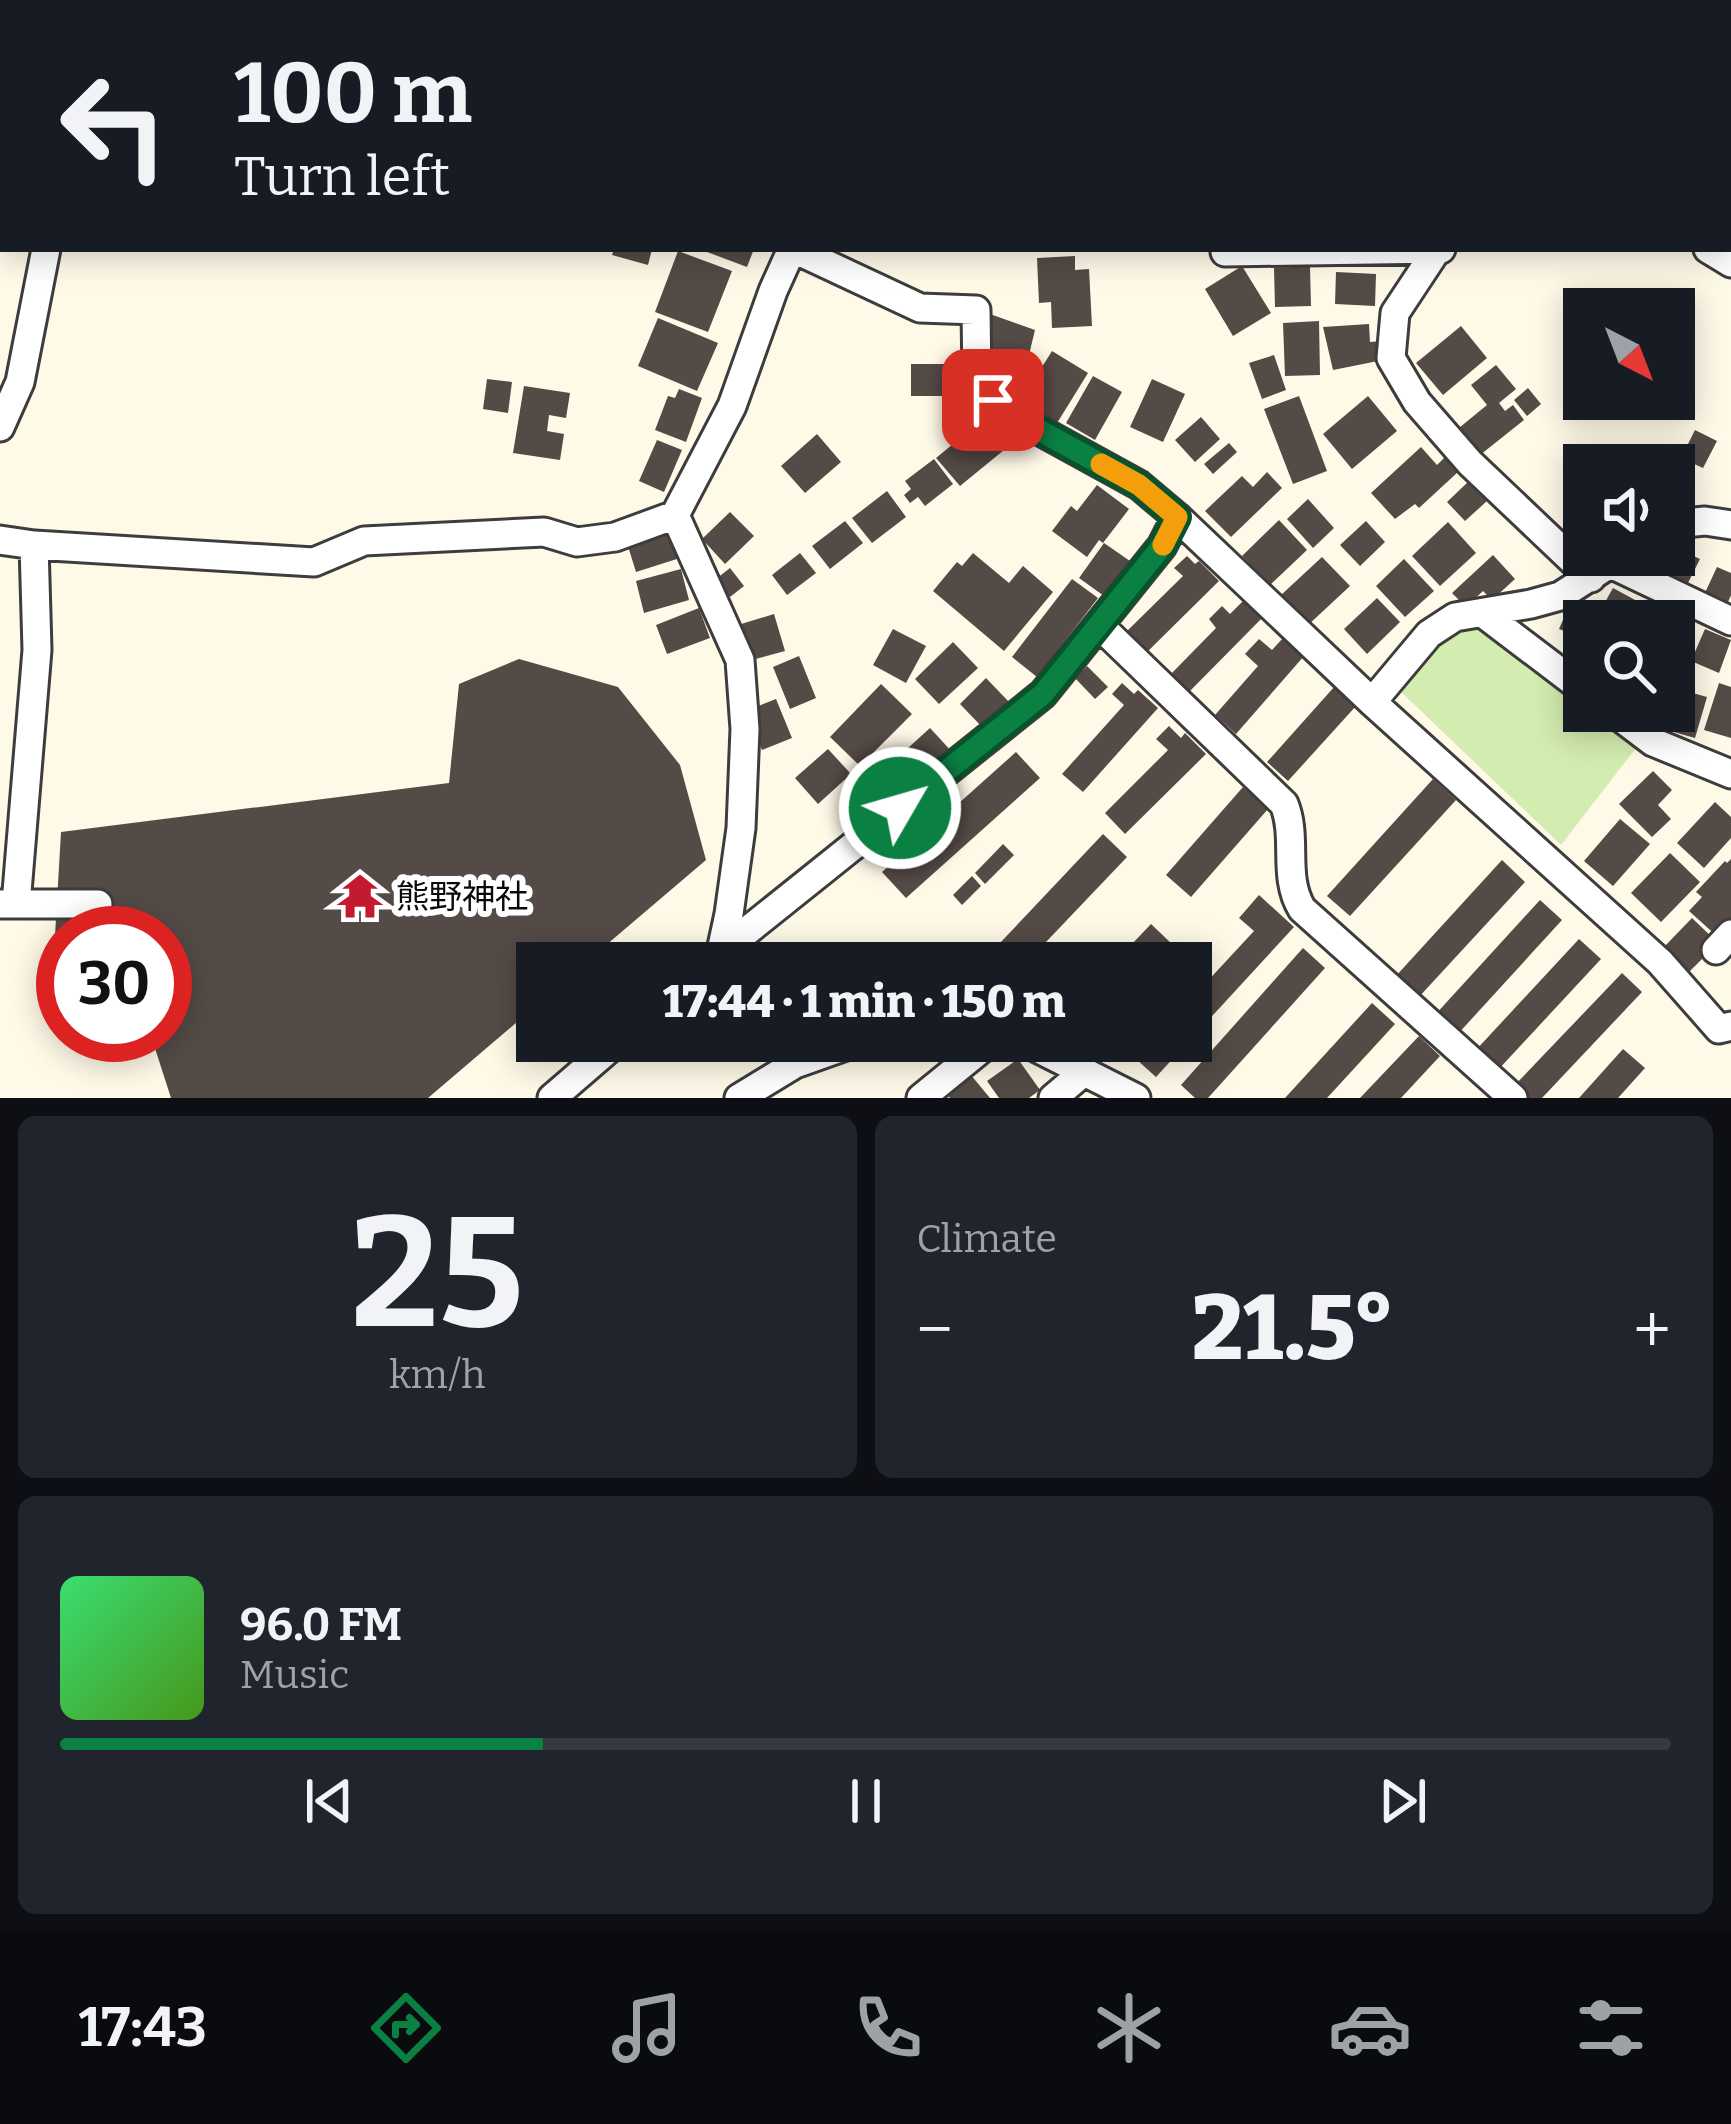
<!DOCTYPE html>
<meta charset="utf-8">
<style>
body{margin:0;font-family:Bitter,"Noto Sans JP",serif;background:#20242c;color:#f1f3f6;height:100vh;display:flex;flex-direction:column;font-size:45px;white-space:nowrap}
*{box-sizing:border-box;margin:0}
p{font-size:39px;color:#9ea1a6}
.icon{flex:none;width:66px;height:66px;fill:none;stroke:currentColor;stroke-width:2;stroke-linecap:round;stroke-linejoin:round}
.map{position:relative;height:1098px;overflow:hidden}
.panel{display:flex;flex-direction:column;gap:18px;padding:18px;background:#0d0f14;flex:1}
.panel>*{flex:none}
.hud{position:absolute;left:0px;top:0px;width:1731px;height:252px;box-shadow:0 6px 30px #0003;background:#171b24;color:#f1f3f6;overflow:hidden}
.needle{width:78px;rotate:138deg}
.buttons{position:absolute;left:1563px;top:288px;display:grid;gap:24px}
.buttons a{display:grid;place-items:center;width:132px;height:132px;border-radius:0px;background:#171b24;box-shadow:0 6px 30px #0003;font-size:60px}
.speed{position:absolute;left:36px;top:906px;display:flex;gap:24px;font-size:60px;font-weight:700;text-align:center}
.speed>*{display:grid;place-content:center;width:156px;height:156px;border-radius:50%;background:#171b24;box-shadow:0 6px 30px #0003;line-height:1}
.speed .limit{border:18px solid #d22;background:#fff;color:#111}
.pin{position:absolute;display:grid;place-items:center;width:102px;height:102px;color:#fff;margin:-51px;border-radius:24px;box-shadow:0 6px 18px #0006}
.me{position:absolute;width:132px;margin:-66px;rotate:52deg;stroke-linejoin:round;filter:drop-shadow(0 0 9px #0008)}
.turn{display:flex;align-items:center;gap:42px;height:252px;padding:0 36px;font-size:54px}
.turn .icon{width:156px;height:156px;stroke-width:2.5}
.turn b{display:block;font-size:84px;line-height:102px}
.big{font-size:90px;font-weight:800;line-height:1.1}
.panel .tile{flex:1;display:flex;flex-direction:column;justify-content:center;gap:18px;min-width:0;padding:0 42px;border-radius:18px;background:#20242c}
.panel .dial{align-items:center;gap:0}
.dial b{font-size:156px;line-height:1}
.song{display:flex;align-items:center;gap:36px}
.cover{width:144px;height:144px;border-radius:18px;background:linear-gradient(135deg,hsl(140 70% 55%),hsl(100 70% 35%))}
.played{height:12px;border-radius:6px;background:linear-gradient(90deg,#0b8043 30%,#363941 30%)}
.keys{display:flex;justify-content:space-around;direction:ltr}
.heat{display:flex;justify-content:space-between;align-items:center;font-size:66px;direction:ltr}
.panel .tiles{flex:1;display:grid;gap:18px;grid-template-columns:1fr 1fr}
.tile:last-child{grid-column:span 2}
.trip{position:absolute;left:516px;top:942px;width:696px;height:120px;border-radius:0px;background:#171b24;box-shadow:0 6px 30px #0003;font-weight:800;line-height:120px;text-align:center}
.menu{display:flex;height:192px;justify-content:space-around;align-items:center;background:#090b0e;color:#9ea1a6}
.menu .icon{width:84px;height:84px}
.menu .current{color:#0b8043}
.menu b{font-size:54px;color:#f1f3f6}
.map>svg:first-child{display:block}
.green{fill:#d3ecaf}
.building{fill:#544a46}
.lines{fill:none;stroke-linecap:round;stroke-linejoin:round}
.minor-casing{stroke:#3d3d3d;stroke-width:33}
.minor{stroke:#fff;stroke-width:27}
.route-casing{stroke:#07532c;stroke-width:30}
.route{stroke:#0b8043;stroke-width:21}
.slow{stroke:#f59e0b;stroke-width:21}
.labels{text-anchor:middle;stroke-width:12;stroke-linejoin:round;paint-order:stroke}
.poi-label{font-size:33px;fill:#0a0a0a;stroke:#fff;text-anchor:start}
</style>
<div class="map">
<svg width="1731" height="1098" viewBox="0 0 1731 1098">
<rect width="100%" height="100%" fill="#fff9e8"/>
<path class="green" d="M1482,616L1584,690V711H1613L1646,735L1561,845L1397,688L1433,638Z"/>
<path class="building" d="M614,249H652L648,265L612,255Z
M699,249H754L747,267Z
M678,251L732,271L708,332L655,312Z
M1075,256V270L1089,269L1092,326L1052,328L1051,302L1039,303L1037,258Z
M1242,266L1271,313L1233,336L1205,289Z
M1310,266L1311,306L1275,307L1274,268Z
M1336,272L1376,274L1375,306L1335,304Z
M990,314L1035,330L1019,396L992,393Z
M658,318L718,343L697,391L638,366Z
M1319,321L1320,375L1285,376L1283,323Z
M1369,324L1370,342L1382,341L1383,360L1333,370L1323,327Z
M1461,326L1487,358L1443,395L1416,363Z
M1052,351L1088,373L1054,428L1018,405Z
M1274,355L1286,390L1262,399L1249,363Z
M911,364H958V396H911Z
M1496,365L1516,389L1499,403L1505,411L1513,405L1524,420L1475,459L1454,432L1487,405L1471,385Z
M1093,376L1122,392L1095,440L1066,423Z
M487,379L512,382L508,413L483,409Z
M1152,379L1185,394L1163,442L1130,427Z
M524,386L570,393L566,418L549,415L547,431L564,434L560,460L513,453Z
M1528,388L1541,404L1527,416L1514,400Z
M679,389L702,398L686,442L655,430L668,396L675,398Z
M1299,396L1327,471L1293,484L1264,409Z
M1368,396L1397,431L1352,469L1323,434Z
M1201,417L1220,439L1195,462L1175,440Z
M981,421L1004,450L960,486L936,458Z
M1695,430L1717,441L1703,468L1681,458Z
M817,434L841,462L805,493L781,466Z
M657,440L682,450L664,492L639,481Z
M1229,443L1237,452L1213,474L1204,464Z
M1421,447L1437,465L1446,456L1459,471L1419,508L1415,504L1395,519L1371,493Z
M934,459L953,484L925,506L918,497L910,503L904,495L911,489L905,481Z
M1267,472L1282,488L1231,537L1205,511L1242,476L1253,487Z
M1469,481L1487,501L1465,521L1447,502Z
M1097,485L1129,509L1103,543L1099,540L1087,557L1052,531L1071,506L1077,511Z
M887,491L906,517L872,543L852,518Z
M1308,499L1334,528L1313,548L1287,519Z
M730,512L754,536L725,564L702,539Z
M1279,520L1307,550L1270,585L1242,556Z
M845,521L863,543L830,569L812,546Z
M1366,521L1385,542L1360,566L1340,545Z
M1448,522L1476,553L1440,586L1412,556Z
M671,529L680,558L636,572L627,543Z
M1104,543L1130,561L1104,596L1079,578Z
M1674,547L1700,559L1685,589L1643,570L1650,555H1674Z
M800,553L816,573L787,595L772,575Z
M973,553L1009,583L1023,566L1053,592L1004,651L933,591L957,562L962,566Z
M1493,555L1515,579L1492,600L1483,591L1466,607L1452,593Z
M1187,556L1195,564L1199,561L1219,581L1144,655L1124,634L1183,576L1174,568Z
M1322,557L1350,586L1307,626L1280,596Z
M1404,559L1434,591L1405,617L1376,586Z
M1717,567L1731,573V595L1726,607L1703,597Z
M730,568L744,586L730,597L716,579Z
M681,569L689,600L644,613L636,581Z
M1072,579L1098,598L1037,677L1012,657Z
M1613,588L1637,601L1627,621H1604L1606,616L1599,613Z
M1246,598L1264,616L1189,692L1171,674L1216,628L1209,619L1222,606L1230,614Z
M1377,598L1400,622L1367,654L1344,629Z
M1569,606L1597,617L1595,621H1584V639L1559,629Z
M699,608L710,638L667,654L656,625Z
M774,614L785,651L748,661L738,625Z
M893,629L926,646L906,683L873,665Z
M1705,629L1731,640L1719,673L1691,661Z
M1283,638L1304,656L1236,734L1215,715L1258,666L1245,654L1259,639L1272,650Z
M953,642L978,668L939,704L915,679Z
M799,656L816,698L790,709L773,667Z
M519,659L618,687L680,765L706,860L585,963H537V1005L428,1098H171L152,1039L143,1035H165V933H63V953L55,936L61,832L449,783L459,684Z
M1087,666L1108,687L1095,699L1075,678Z
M986,678L1010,703L984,729L960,704Z
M1122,683L1134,694L1138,690L1158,708L1083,792L1062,774L1124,705L1112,694Z
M1719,683L1731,687V738L1704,730Z
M881,684L912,714L860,766L830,737Z
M1335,686L1356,706L1288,781L1267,762Z
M1675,688L1707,697L1695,738L1663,729L1668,711H1674Z
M776,699L792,738L762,750L746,711Z
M1169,726L1181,738L1185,733L1206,754L1125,834L1105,813L1168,750L1156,739Z
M930,728L954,754L921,784L897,758Z
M828,749L851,774L818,804L795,778Z
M1016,752L1040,778L906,898L882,872Z
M1653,771L1672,790L1658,805L1671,819L1652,837L1619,804Z
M1433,779L1456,800L1350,916L1327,896Z
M1243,787L1268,809L1191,897L1166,875Z
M1715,802L1731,817V838L1704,868L1677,843Z
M1620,819L1650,844L1613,886L1584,861Z
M1103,834L1127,857L1026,963H981Z
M1003,844L1014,855L985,884L975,873Z
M1670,853L1700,882L1661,922L1631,893Z
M1731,859V925L1719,938L1689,911L1702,897L1696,892L1725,861L1727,863Z
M1502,860L1525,882L1418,998L1395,977Z
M972,876L981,886L962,905L953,895Z
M1259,895L1294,927L1191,1039V999L1254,931L1239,918Z
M1540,900L1562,920L1456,1036L1434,1016Z
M1692,918L1718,943L1689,972L1664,947Z
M1151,924L1174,946L1158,963H1114Z
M1579,939L1601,959L1497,1071L1475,1051Z
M1303,948L1325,968L1208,1098H1195L1181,1085Z
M1622,973L1642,992L1542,1098H1525L1513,1087Z
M1372,1003L1395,1024L1327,1098H1285Z
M1419,1036L1440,1056L1401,1098H1360Z
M1153,1041H1189L1156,1077L1136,1059Z
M1623,1049L1645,1068L1618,1098H1579Z
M1018,1059L1040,1090L1029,1098H999L987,1081Z
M970,1074L990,1098H950L946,1093Z"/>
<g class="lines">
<g class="minor-casing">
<path id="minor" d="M320,0L330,3
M1455,0L1457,3
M1713,0L1717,3
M55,3V0
M800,3L801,0
M0,231H3
M794,249L920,308L976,310L977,380L993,400L1037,429L1139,485L1177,517L1372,702L1660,962L1719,1029L1731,1026
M1708,249L1731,263
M1436,251L1395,313L1391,358L1417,402L1470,463L1591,578
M1225,252L1441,249
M0,427L20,382L46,249
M675,515L740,660L745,729L741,828L729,914L721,951
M1674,524L1705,521L1731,525
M0,540L34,545L314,562L364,541L544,532L577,542L615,537L675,515L732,406L773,291L792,249
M1611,564L1731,621
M1484,614L1584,690
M1099,625L1284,804C1298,838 1282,876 1302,909L1513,1098
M1372,702L1429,634L1455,617L1531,604L1560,596L1624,555
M1612,711L1653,742L1731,774
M0,904H98
M16,904L37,650L34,545
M1716,950L1731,934
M707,963L1043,694L1162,546L1177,517
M1023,1041L1136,1098
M552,1098L618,1041
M739,1098L795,1064L860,1041
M921,1098L991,1041
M1053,1098L1085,1071"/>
</g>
<use href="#minor" class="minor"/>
</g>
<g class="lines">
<g class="route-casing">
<path id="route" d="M900,808L1043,694L1162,546L1177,517L1139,485L1037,429L993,400"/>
</g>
<use href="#route" class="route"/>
<path class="slow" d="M1101,464L1139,485L1177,517L1163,545"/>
</g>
<defs>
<g id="temple-bare" transform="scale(3.6)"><path d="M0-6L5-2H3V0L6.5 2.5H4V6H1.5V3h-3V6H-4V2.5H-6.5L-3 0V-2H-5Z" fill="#c31a30" stroke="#fff" stroke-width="2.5" paint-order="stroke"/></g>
</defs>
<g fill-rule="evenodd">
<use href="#temple-bare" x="360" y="896"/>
</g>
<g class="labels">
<g class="poi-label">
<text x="396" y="908">熊野神社</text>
</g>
</g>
</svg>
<div class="buttons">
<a><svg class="needle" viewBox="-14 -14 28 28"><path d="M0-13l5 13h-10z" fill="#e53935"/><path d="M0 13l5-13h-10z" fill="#9ea1a6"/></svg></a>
<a><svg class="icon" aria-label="sound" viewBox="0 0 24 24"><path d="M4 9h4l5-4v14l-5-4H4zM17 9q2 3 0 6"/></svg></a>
<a><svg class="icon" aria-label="search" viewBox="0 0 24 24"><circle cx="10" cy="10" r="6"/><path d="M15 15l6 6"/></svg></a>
</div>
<div class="speed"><div class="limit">30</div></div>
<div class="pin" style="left:993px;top:400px;background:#d93025"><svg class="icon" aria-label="arrive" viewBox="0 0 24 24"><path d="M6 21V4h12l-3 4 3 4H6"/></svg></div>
<svg class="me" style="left:900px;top:808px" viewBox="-20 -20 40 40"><circle r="17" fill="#0b8043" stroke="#fff" stroke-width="3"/><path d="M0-11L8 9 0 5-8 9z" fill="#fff"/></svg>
<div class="trip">17:44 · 1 min · 150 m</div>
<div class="hud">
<div class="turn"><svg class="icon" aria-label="left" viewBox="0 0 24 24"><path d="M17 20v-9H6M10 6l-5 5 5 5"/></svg><div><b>100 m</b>Turn left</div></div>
</div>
</div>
<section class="panel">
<div class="tiles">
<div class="tile dial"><b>25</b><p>km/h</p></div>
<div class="tile"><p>Climate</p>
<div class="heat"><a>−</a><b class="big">21.5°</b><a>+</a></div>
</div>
<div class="tile">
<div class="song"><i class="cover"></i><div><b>96.0 FM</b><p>Music</p></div></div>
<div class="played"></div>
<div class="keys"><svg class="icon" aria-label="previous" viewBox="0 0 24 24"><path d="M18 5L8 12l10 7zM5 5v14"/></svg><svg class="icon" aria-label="pause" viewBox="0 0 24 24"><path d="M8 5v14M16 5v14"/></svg><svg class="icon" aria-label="next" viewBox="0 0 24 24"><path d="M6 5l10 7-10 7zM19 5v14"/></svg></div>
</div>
</div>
</section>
<nav class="menu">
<b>17:43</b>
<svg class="icon current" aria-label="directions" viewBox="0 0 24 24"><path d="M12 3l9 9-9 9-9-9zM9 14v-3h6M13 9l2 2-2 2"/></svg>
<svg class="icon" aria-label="music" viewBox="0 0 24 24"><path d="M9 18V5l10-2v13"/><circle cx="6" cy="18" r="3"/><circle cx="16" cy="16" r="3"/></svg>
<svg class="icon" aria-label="phone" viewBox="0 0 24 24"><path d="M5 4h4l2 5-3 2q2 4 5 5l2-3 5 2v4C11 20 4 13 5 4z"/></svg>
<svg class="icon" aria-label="climate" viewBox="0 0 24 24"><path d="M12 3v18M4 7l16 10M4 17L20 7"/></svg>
<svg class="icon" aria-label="car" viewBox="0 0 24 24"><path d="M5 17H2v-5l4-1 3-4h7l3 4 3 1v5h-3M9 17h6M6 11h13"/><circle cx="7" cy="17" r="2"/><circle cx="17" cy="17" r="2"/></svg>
<svg class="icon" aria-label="filters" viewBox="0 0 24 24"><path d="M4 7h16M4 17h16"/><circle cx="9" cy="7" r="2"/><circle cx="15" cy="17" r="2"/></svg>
</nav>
